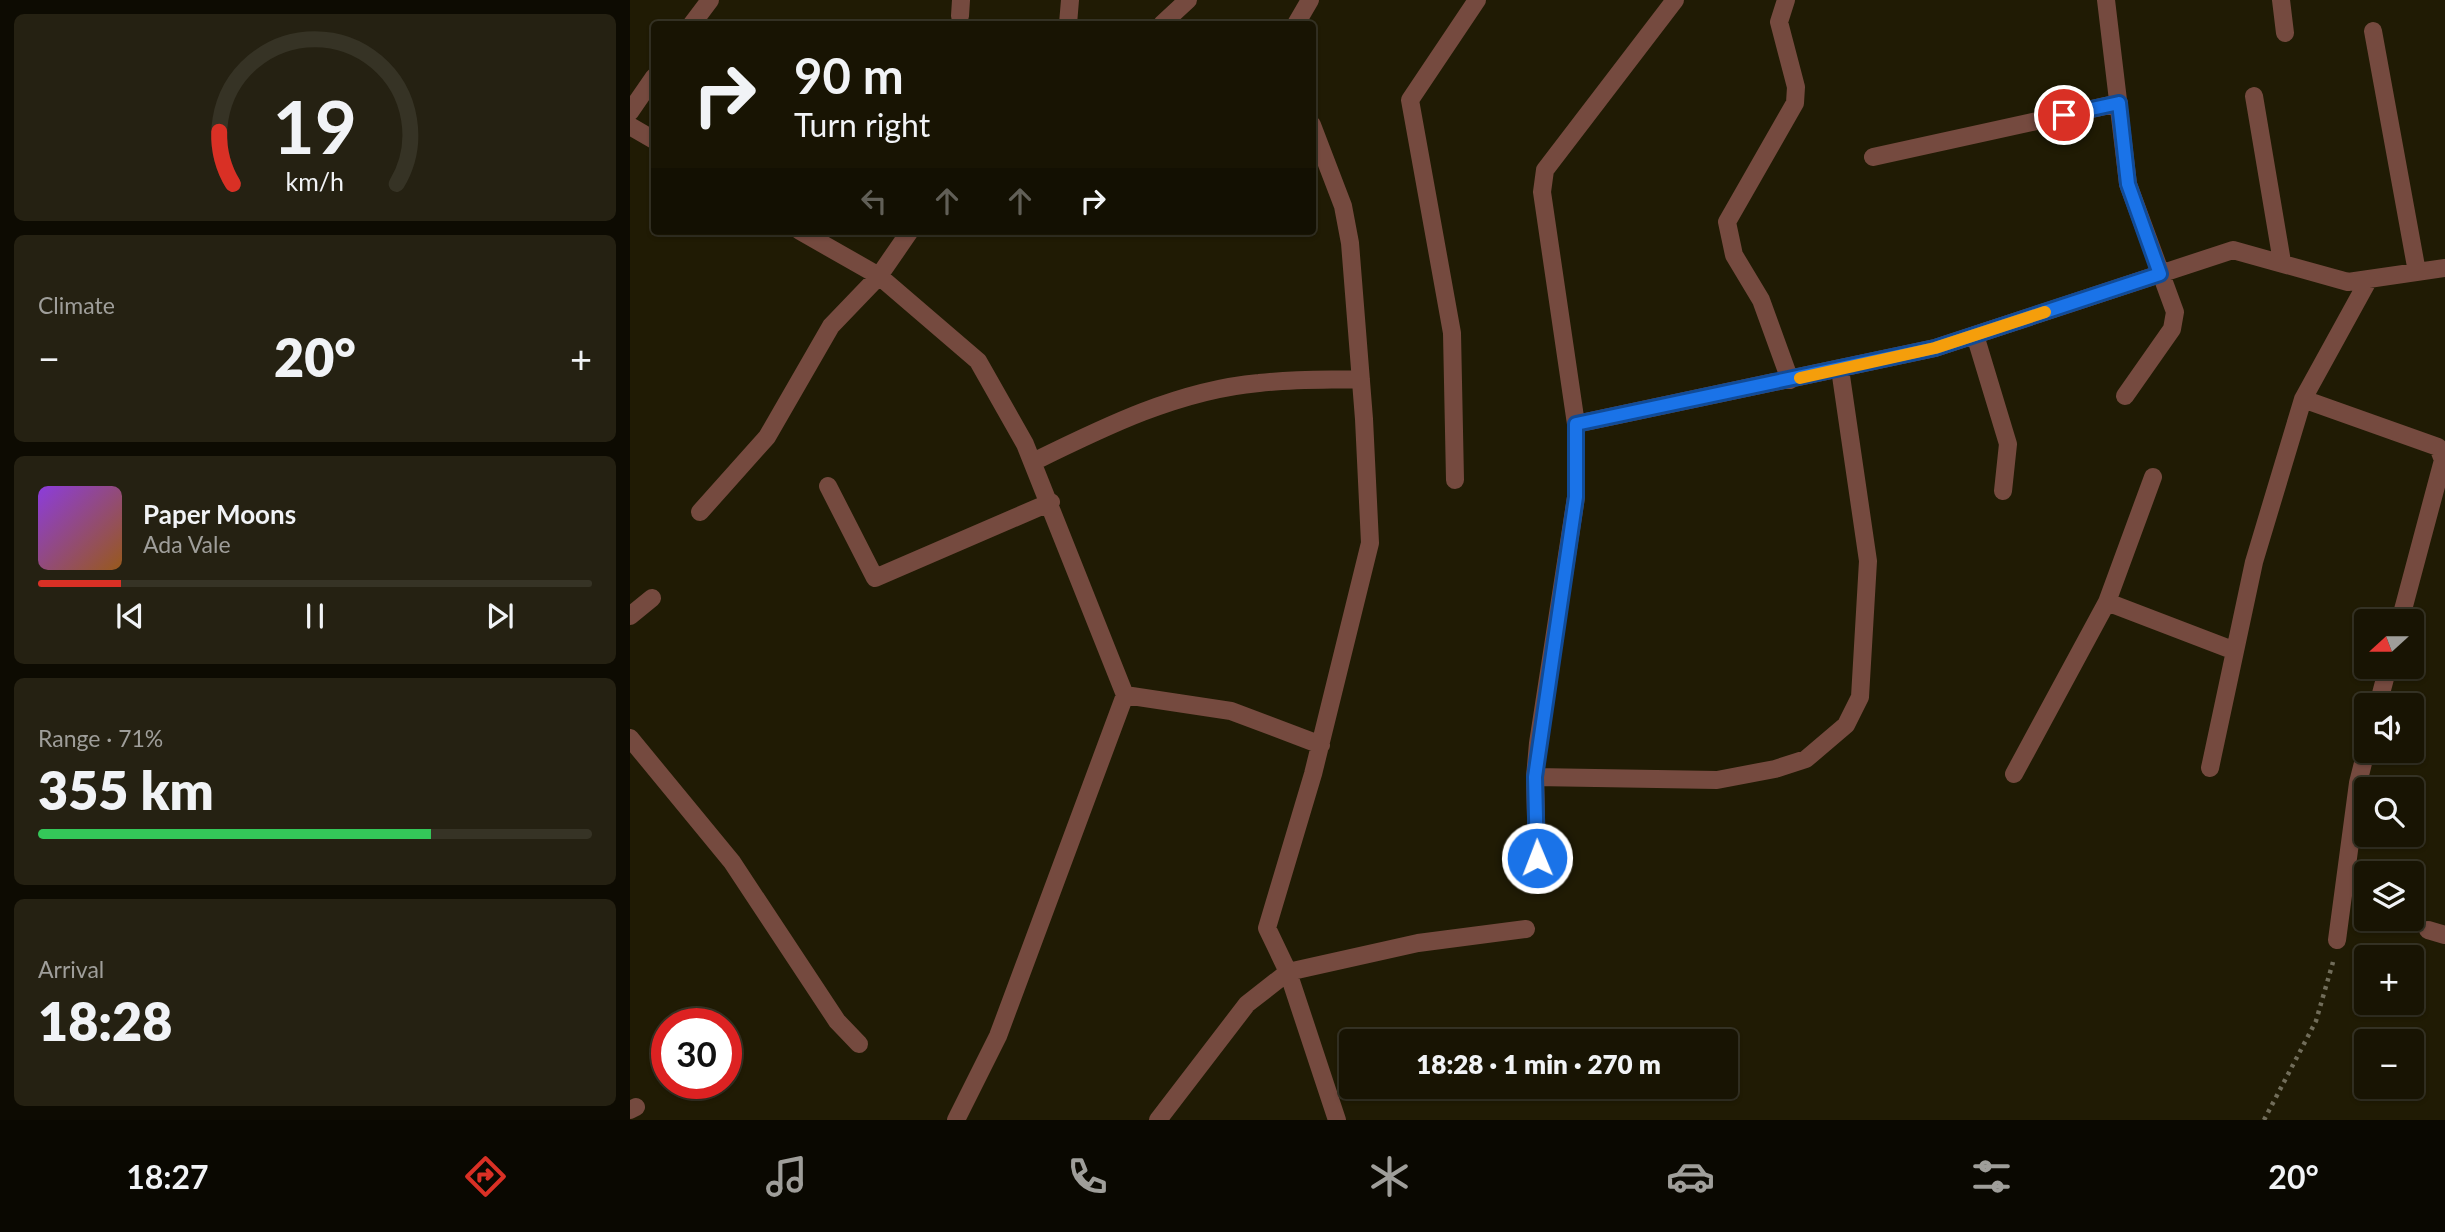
<!DOCTYPE html>
<meta charset="utf-8">
<style>
body{margin:0;font-family:Lato,sans-serif;background:#252112;color:#f1f3f6;height:100vh;display:flex;flex-direction:column;font-size:26px;white-space:nowrap}
*{box-sizing:border-box;margin:0}
p{font-size:23px;color:#9f9e9a}
.icon{flex:none;width:38px;height:38px;fill:none;stroke:currentColor;stroke-width:2;stroke-linecap:round;stroke-linejoin:round}
.map{position:relative;flex:1;overflow:hidden}
.details{display:flex;flex-direction:column;gap:14px;padding:14px;background:#0d0b02;width:630px}
.details>*{flex:none}
.banner{position:absolute;left:21px;top:21px;width:665px;height:214px;border-radius:7px;box-shadow:0 2px 5px #0004,0 0 0 2px #363325;background:#181403;color:#f1f3f6;overflow:hidden}
.needle{width:46px;rotate:249deg}
.tools{position:absolute;left:1724px;top:609px;display:grid;gap:14px}
.tools a{display:grid;place-items:center;width:70px;height:70px;border-radius:7px;background:#181403;box-shadow:0 2px 5px #0004,0 0 0 2px #363325;font-size:35px}
.speed{position:absolute;left:21px;top:1008px;display:flex;gap:14px;font-size:35px;font-weight:700;text-align:center}
.speed>*{display:grid;place-content:center;width:91px;height:91px;border-radius:50%;background:#181403;box-shadow:0 2px 5px #0004,0 0 0 2px #363325;line-height:1}
.speed .limit{border:10px solid #d22;background:#fff;color:#111}
.pin{position:absolute;display:grid;place-items:center;width:60px;height:60px;color:#fff;margin:-30px;border:4px solid #fff;border-radius:50%;box-shadow:0 2px 7px #0007}
.me{position:absolute;width:77px;margin:-38px;rotate:359deg;stroke-linejoin:round;filter:drop-shadow(0 0 5px #0008)}
.turn{display:flex;align-items:center;gap:24px;height:147px;padding:0 28px;font-size:32px}
.turn .icon{width:91px;height:91px;stroke-width:2.5}
.turn b{display:block;font-size:49px;line-height:60px}
.lanes{display:flex;align-items:center;height:66px;padding:0 28px;background:#0003;justify-content:center;gap:35px;direction:ltr}
.lanes .off{opacity:.35}
.big{font-size:52px;font-weight:800;line-height:1.1}
.details .widget{flex:1;display:flex;flex-direction:column;justify-content:center;gap:10px;min-width:0;padding:0 24px;border-radius:10px;background:#252112}
.details .dial{align-items:center;gap:0}
.dial svg{height:182px;overflow:visible;fill:none;stroke:#363325;stroke-width:7;stroke-linecap:round;text-anchor:middle}
.dial text{fill:#f1f3f6;stroke:none}
.song{display:flex;align-items:center;gap:21px}
.cover{width:84px;height:84px;border-radius:10px;background:linear-gradient(135deg,hsl(270 70% 55%),hsl(30 70% 35%))}
.played{height:7px;border-radius:4px;background:linear-gradient(90deg,#d93025 15%,#363325 15%)}
.keys{display:flex;justify-content:space-around;direction:ltr}
.heat{display:flex;justify-content:space-between;align-items:center;font-size:38px;direction:ltr}
.charge{height:10px;border-radius:5px;background:linear-gradient(90deg,#34c759 71%,#363325 0)}
.trip{position:absolute;left:709px;top:1029px;width:399px;height:70px;border-radius:7px;background:#181403;box-shadow:0 2px 5px #0004,0 0 0 2px #363325;font-weight:800;line-height:70px;text-align:center}
.tab-bar{display:flex;height:112px;justify-content:space-around;align-items:center;background:#0a0801;color:#9f9e9a}
.tab-bar .icon{width:49px;height:49px}
.tab-bar .active{color:#d93025}
.tab-bar b{font-size:32px;color:#f1f3f6}
main{display:flex;flex:1;min-height:0}
.map>svg:first-child{display:block}
.lines{fill:none;stroke-linecap:round;stroke-linejoin:round}
.path{stroke:#716d5a;stroke-width:4.5;stroke-dasharray:3.5 5;stroke-linecap:butt}
.street{stroke:#754a3f;stroke-width:18}
.route-casing{stroke:#114b97;stroke-width:18}
.route{stroke:#1a73e8;stroke-width:12}
.slow{stroke:#f59e0b;stroke-width:12}
</style>
<main>
<section class="details">
<div class="widget dial"><svg viewBox="0 0 100 80">
<path d="M14 69A42 42 0 1 1 86 69"/>
<path d="M14 69A42 42 0 0 1 8 46" stroke="#d93025"/>
<text x="50" y="56" font-size="32" font-weight="700">19</text>
<text x="50" y="72" font-size="11">km/h</text>
</svg></div>
<div class="widget"><p>Climate</p>
<div class="heat"><a>−</a><b class="big">20°</b><a>+</a></div>
</div>
<div class="widget">
<div class="song"><i class="cover"></i><div><b>Paper Moons</b><p>Ada Vale</p></div></div>
<div class="played"></div>
<div class="keys"><svg class="icon" aria-label="previous" viewBox="0 0 24 24"><path d="M18 5L8 12l10 7zM5 5v14"/></svg><svg class="icon" aria-label="pause" viewBox="0 0 24 24"><path d="M8 5v14M16 5v14"/></svg><svg class="icon" aria-label="next" viewBox="0 0 24 24"><path d="M6 5l10 7-10 7zM19 5v14"/></svg></div>
</div>
<div class="widget"><p>Range · 71%</p><b class="big">355 km</b><div class="charge"></div></div>
<div class="widget"><p>Arrival</p><b class="big">18:28</b></div>
</section>
<div class="map">
<svg width="1815" height="1120" viewBox="0 0 1815 1120">
<rect width="100%" height="100%" fill="#201b04"/>
<g class="lines">
<path class="path" d="M1634,1120L1686,1021L1703,962"/>
<path class="street" d="M1156,0L1149,22L1166,87L1165,103L1097,222L1104,255L1131,300L1160,380
M1476,0L1498,184L1545,312L1542,329L1495,396
M1651,0L1655,33
M330,16L331,0
M62,24L80,0
M438,24L440,0
M532,24L558,0
M666,24L680,0
M1743,31L1787,272
M1624,96L1652,262
M0,112L24,77
M682,125L713,206L720,243L734,419L740,543L683,774L637,928L658,972L707,1120
M0,126L24,140
M1243,157L1489,103
M170,231L249,276L348,361L395,444L495,695L368,1036L326,1120
M1345,335L1378,444L1373,491
M1673,399L1808,447L1813,460L1770,621
M946,424L1305,348L1603,250L1718,282L1815,268
M403,462C474,427 549,390 629,383C663,379 697,380 731,379
M825,480L822,333L780,100L847,0
M198,486L245,578L421,502
M70,512L137,437L201,326L249,276L280,231
M1477,602L1605,651
M0,616L22,598
M495,695L601,711L691,745
M1748,705L1758,667
M0,738L102,862L207,1021L229,1044
M1580,768L1624,562L1673,399L1739,279
M1384,774L1477,602L1523,477
M905,777L1087,780L1145,769L1176,759L1216,725L1230,697L1238,561L1210,369
M907,857L905,777L908,743L946,497V424L912,192L915,170L1045,0
M1798,930L1815,935
M1707,940L1728,783L1736,751
M0,1110L6,1107
M528,1120L617,1004L658,972L788,943L896,929"/>
</g>
<g class="lines">
<g class="route-casing">
<path id="route" d="M907,858L905,777L946,497V424L1305,348L1530,274L1498,184L1489,103L1434,115"/>
</g>
<use href="#route" class="route"/>
<path class="slow" d="M1170,378L1305,348L1415,312"/>
</g>
</svg>
<div class="tools">
<a><svg class="needle" viewBox="-14 -14 28 28"><path d="M0-13l5 13h-10z" fill="#e53935"/><path d="M0 13l5-13h-10z" fill="#9f9e9a"/></svg></a>
<a><svg class="icon" aria-label="sound" viewBox="0 0 24 24"><path d="M4 9h4l5-4v14l-5-4H4zM17 9q2 3 0 6"/></svg></a>
<a><svg class="icon" aria-label="search" viewBox="0 0 24 24"><circle cx="10" cy="10" r="6"/><path d="M15 15l6 6"/></svg></a>
<a><svg class="icon" aria-label="layers" viewBox="0 0 24 24"><path d="M12 4l9 5-9 5-9-5zM3 14l9 5 9-5"/></svg></a>
<a>+</a>
<a>−</a>
</div>
<div class="speed"><div class="limit">30</div></div>
<div class="pin" style="left:1434px;top:115px;background:#d93025"><svg class="icon" aria-label="arrive" viewBox="0 0 24 24"><path d="M6 21V4h12l-3 4 3 4H6"/></svg></div>
<svg class="me" style="left:907px;top:858px" viewBox="-20 -20 40 40"><circle r="17" fill="#1a73e8" stroke="#fff" stroke-width="3"/><path d="M0-11L8 9 0 5-8 9z" fill="#fff"/></svg>
<div class="trip">18:28 · 1 min · 270 m</div>
<div class="banner">
<div class="turn"><svg class="icon" aria-label="right" viewBox="0 0 24 24"><path d="M7 20v-9h11M14 6l5 5-5 5"/></svg><div><b>90 m</b>Turn right</div></div>
<div class="lanes"><svg class="icon off" aria-label="left" viewBox="0 0 24 24"><path d="M17 20v-9H6M10 6l-5 5 5 5"/></svg><svg class="icon off" aria-label="ahead" viewBox="0 0 24 24"><path d="M12 20V5M6 11l6-6 6 6"/></svg><svg class="icon off" aria-label="ahead" viewBox="0 0 24 24"><path d="M12 20V5M6 11l6-6 6 6"/></svg><svg class="icon" aria-label="right" viewBox="0 0 24 24"><path d="M7 20v-9h11M14 6l5 5-5 5"/></svg></div>
</div>
</div>
</main>
<nav class="tab-bar">
<b>18:27</b>
<svg class="icon active" aria-label="directions" viewBox="0 0 24 24"><path d="M12 3l9 9-9 9-9-9zM9 14v-3h6M13 9l2 2-2 2"/></svg>
<svg class="icon" aria-label="music" viewBox="0 0 24 24"><path d="M9 18V5l10-2v13"/><circle cx="6" cy="18" r="3"/><circle cx="16" cy="16" r="3"/></svg>
<svg class="icon" aria-label="phone" viewBox="0 0 24 24"><path d="M5 4h4l2 5-3 2q2 4 5 5l2-3 5 2v4C11 20 4 13 5 4z"/></svg>
<svg class="icon" aria-label="climate" viewBox="0 0 24 24"><path d="M12 3v18M4 7l16 10M4 17L20 7"/></svg>
<svg class="icon" aria-label="car" viewBox="0 0 24 24"><path d="M5 17H2v-5l4-1 3-4h7l3 4 3 1v5h-3M9 17h6M6 11h13"/><circle cx="7" cy="17" r="2"/><circle cx="17" cy="17" r="2"/></svg>
<svg class="icon" aria-label="filters" viewBox="0 0 24 24"><path d="M4 7h16M4 17h16"/><circle cx="9" cy="7" r="2"/><circle cx="15" cy="17" r="2"/></svg>
<b>20°</b>
</nav>
